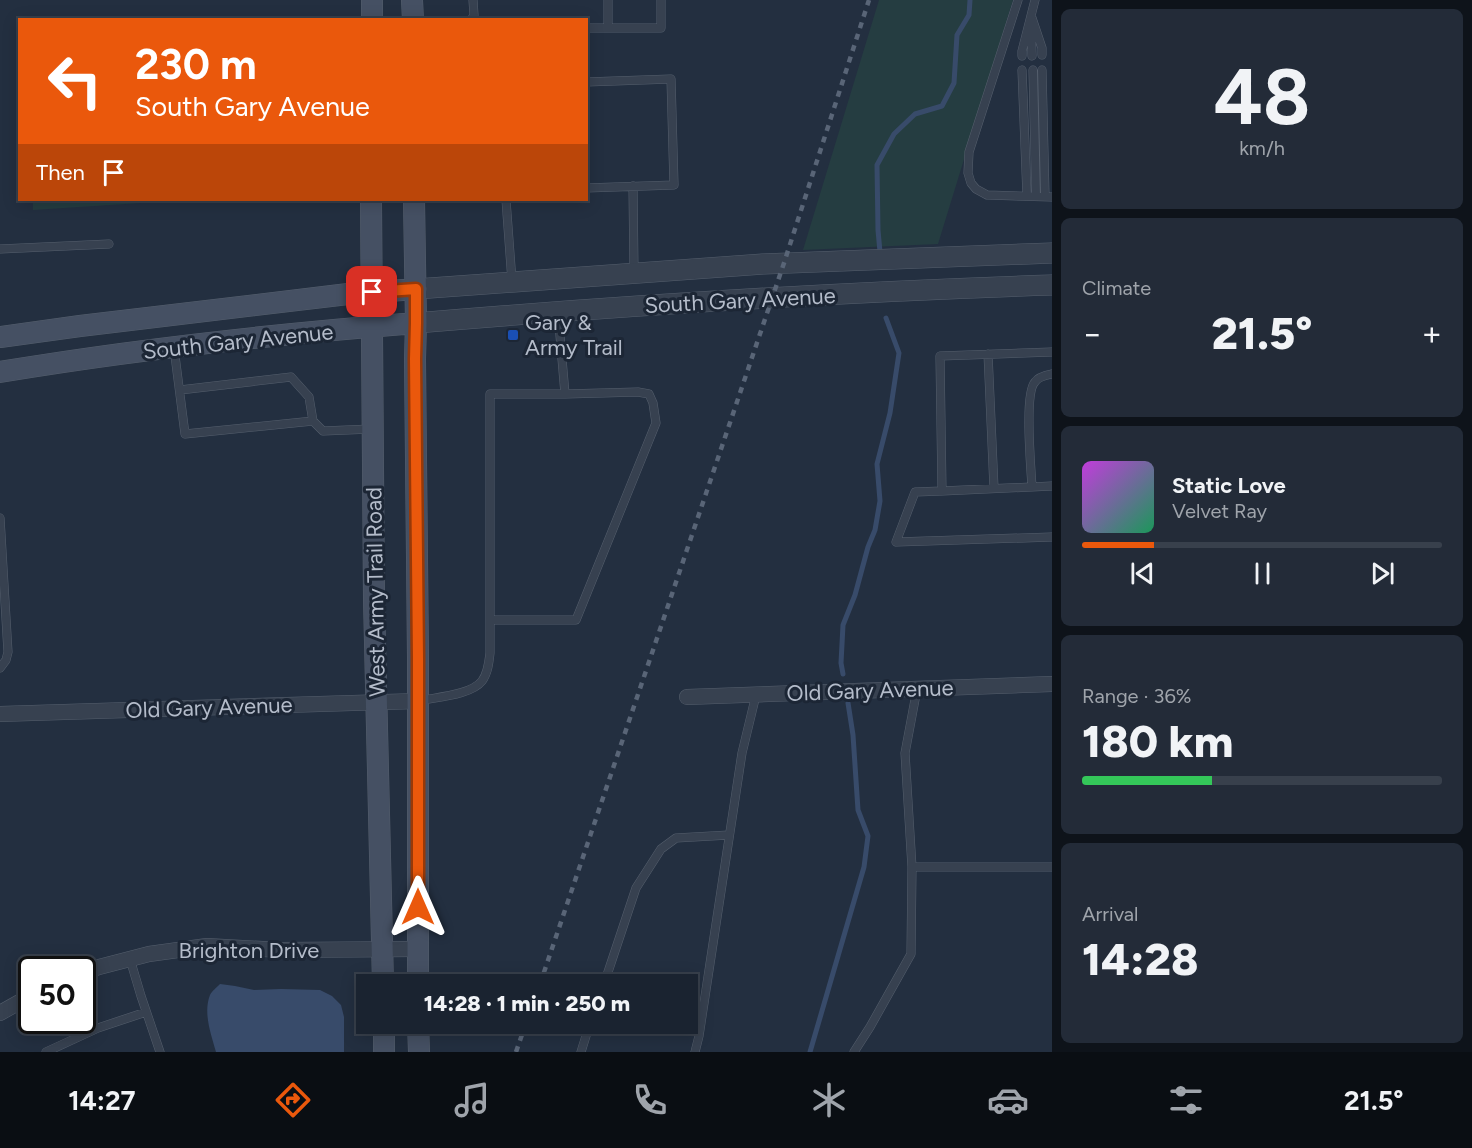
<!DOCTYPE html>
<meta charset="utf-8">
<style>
body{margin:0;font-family:Figtree,sans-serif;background:#232b38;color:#f1f3f6;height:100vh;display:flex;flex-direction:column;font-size:22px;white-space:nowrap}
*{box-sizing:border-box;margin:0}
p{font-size:20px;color:#9fa4ab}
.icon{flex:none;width:33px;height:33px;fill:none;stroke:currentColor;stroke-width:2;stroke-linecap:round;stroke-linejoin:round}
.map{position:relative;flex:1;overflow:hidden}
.side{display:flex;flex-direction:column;gap:9px;padding:9px;background:#0e131a;width:420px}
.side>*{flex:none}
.hud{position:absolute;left:18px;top:18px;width:570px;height:183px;border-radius:0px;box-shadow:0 3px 15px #0003,0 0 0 2px #38404c;background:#ea580c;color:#fff;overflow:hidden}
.speed{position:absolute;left:18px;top:956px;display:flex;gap:12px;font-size:30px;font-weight:700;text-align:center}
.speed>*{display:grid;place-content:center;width:78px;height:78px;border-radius:50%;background:#1a2330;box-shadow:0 3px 15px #0003,0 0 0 2px #38404c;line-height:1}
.speed .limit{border:3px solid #111;border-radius:9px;background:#fff;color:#111}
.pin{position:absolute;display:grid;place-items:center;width:51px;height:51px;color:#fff;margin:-26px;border-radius:12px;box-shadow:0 3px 9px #0006}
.me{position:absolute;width:66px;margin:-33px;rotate:0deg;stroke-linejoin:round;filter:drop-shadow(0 0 4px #0008)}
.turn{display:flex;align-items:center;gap:21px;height:126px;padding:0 18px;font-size:27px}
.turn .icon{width:78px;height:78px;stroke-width:2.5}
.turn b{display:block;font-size:42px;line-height:51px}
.then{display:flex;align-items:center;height:57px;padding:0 18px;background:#0003;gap:12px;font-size:22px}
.big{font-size:45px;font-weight:800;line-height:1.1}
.side .tile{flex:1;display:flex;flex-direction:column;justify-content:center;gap:9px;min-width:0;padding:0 21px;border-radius:9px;background:#232b38}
.side .dial{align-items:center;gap:0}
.dial b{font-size:78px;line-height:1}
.song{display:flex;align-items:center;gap:18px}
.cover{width:72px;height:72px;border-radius:9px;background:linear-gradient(135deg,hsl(290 70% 55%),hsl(150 70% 35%))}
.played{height:6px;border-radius:3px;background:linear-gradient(90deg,#ea580c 20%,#38404c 20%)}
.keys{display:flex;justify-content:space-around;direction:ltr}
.heat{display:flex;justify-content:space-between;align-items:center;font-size:33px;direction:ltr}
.charge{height:9px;border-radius:4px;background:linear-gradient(90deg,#34c759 36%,#38404c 0)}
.trip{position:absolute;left:356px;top:974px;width:342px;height:60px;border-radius:0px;background:#1a2330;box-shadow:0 3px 15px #0003,0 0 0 2px #38404c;font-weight:800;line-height:60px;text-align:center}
.tab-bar{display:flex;height:96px;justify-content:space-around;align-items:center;background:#0a0e13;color:#9fa4ab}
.tab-bar .icon{width:42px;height:42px}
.tab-bar .current{color:#ea580c}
.tab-bar b{font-size:27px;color:#f1f3f6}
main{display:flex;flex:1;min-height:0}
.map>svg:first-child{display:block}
.green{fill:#253d41}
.water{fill:#384b6a}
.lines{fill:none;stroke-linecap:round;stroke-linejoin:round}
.stream{stroke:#384b6a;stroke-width:5}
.service-casing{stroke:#555f6d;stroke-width:9}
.minor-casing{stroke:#555f6d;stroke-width:16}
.tertiary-casing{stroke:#555f6d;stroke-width:21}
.secondary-casing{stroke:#555f6d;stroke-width:22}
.service{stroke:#374150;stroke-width:8}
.minor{stroke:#374150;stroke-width:15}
.tertiary{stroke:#374150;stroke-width:20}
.secondary{stroke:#455063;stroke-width:21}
.rail{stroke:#596577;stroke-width:4.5;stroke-dasharray:6 6;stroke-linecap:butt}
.route-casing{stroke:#983908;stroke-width:15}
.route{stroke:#ea580c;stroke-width:10}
.transit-dot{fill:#1a4fb4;stroke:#1c2635;stroke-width:2}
.labels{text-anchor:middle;stroke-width:6;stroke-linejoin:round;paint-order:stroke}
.street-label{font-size:22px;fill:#b4bcca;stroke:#1c2635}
.poi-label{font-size:22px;fill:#b4bcca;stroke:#1c2635;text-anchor:start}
</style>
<main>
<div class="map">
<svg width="1052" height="1052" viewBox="0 0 1052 1052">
<rect width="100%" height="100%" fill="#232f40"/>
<path class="green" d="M879,0H1013L938,244L803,250Z
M33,200H141V203L33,210Z"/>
<path class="water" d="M220,984L235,986L254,990L281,989L320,990L332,996L341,1005L344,1017V1052H216C211,1034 203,1013 210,995C212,991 217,987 220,984Z"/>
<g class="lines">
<path class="stream" d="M880,252L878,230L877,165L894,134L915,114L942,106L954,83L957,35L969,15L970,0
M843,674L841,663L843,625L855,595L868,547L875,530L880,501L877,464L890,413L899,353L886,318
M810,1052L864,867L868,836L858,810L853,735L848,703"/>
<g class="service-casing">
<path id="service" d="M608,0V28
M1018,0L969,152L968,173L971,183L976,189L987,195L1052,197
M1032,18L1042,48V55
M471,20L474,15L473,0
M1031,24L1032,56
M586,28H661V0
M1022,56V51L1035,0
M1022,70L1027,196
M1033,70L1036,196
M1042,70L1045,196
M586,82L671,79L674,185L586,188
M633,186L634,272
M506,200L512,281
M0,249L109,244
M174,348L185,434L313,421L323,431L371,429
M1052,352L940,356L942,491L1052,486
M988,354L994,488
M180,390L291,377L309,397L313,421
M1032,487C1031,468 1024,393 1035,382C1038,377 1047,375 1052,374
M942,491L915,492L896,542L1052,537
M0,518L8,652L6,660L0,668
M490,620H576L656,423L653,403L649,394L638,392L565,394
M419,701C437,697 471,695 482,681C488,673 489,662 490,653V394H565L558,312
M912,867H1052
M130,959L141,996L160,1052
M604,984L636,888L661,849L676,838L729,835
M46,1052L98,1028L146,1012
M581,1052L590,1023
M695,1052L699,1036L742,753L756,695
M854,1052L870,1027L911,954L912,867L905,753L917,689"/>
</g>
<g class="minor-casing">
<path id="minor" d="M687,697L1052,684
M0,714L418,701
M82,973L99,967L149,954L207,946L281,950L418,949
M0,1013L32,995"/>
</g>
<g class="tertiary-casing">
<path id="tertiary" d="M416,289L763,264L1052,253
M416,323C628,305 840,292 1052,285"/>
</g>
<g class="secondary-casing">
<path id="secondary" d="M412,0L413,20
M372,20V0
M371,200L374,600L383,984
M414,200L416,323L415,359L418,658V984
M0,337L80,326L348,294L416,289
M0,372C138,349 277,334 416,323
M384,1023V1052
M418,1023L419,1052"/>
</g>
<use href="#service" class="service"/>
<use href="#minor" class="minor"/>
<use href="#tertiary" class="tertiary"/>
<use href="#secondary" class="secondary"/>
<path class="rail" d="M540,984L784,263L869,0
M516,1052L526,1023"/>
</g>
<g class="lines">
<g class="route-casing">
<path id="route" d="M372,292L416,289V323L415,359L418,658V907"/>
</g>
<use href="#route" class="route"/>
</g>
<rect class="transit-dot" x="507" y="329" width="12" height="12" rx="3"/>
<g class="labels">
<g class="street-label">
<text transform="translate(740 300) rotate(-3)" y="8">South Gary Avenue</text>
<text transform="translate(238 341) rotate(-6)" y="8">South Gary Avenue</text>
<text transform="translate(375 592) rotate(-91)" y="8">West Army Trail Road</text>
<text transform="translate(870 690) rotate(-2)" y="8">Old Gary Avenue</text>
<text transform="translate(209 707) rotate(-2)" y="8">Old Gary Avenue</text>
<text x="249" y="958">Brighton Drive</text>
</g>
<g class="poi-label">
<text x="525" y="330">Gary &amp;<tspan x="525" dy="25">Army Trail</tspan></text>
</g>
</g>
</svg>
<div class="speed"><div class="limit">50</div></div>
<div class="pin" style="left:372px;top:292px;background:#d93025"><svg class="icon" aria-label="arrive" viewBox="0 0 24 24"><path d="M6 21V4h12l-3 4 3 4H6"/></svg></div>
<svg class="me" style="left:418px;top:907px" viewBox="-20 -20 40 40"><path d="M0-17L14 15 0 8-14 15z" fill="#ea580c" stroke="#fff" stroke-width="4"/></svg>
<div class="trip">14:28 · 1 min · 250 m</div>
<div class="hud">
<div class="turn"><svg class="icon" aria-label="left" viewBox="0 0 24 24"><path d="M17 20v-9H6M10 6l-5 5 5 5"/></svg><div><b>230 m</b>South Gary Avenue</div></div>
<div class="then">Then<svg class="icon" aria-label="arrive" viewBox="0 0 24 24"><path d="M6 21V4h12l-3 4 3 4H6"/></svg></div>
</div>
</div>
<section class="side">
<div class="tile dial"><b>48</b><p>km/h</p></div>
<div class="tile"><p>Climate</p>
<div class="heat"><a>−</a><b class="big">21.5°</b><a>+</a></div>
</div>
<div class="tile">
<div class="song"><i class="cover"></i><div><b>Static Love</b><p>Velvet Ray</p></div></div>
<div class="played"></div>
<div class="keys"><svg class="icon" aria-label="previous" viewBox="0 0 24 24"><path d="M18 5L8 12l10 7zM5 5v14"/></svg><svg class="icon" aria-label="pause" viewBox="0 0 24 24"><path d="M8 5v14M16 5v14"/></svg><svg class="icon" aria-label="next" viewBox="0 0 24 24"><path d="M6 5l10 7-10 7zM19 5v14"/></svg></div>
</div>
<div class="tile"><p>Range · 36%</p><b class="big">180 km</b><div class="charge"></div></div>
<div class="tile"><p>Arrival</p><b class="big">14:28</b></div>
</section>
</main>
<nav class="tab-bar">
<b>14:27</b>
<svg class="icon current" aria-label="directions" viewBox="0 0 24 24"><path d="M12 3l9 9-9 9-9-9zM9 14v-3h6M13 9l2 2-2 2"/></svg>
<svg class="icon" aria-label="music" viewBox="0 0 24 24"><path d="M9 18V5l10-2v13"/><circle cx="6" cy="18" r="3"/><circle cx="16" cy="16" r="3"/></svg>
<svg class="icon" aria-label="phone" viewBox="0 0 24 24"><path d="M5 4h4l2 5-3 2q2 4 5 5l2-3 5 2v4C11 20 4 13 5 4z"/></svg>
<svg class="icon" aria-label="climate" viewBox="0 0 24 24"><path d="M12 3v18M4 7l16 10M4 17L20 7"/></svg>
<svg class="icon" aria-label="car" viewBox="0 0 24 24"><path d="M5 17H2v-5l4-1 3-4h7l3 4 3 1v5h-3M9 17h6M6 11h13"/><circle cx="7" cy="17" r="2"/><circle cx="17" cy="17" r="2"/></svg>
<svg class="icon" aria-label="filters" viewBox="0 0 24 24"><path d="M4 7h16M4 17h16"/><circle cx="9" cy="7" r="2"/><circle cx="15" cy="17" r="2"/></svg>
<b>21.5°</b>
</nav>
